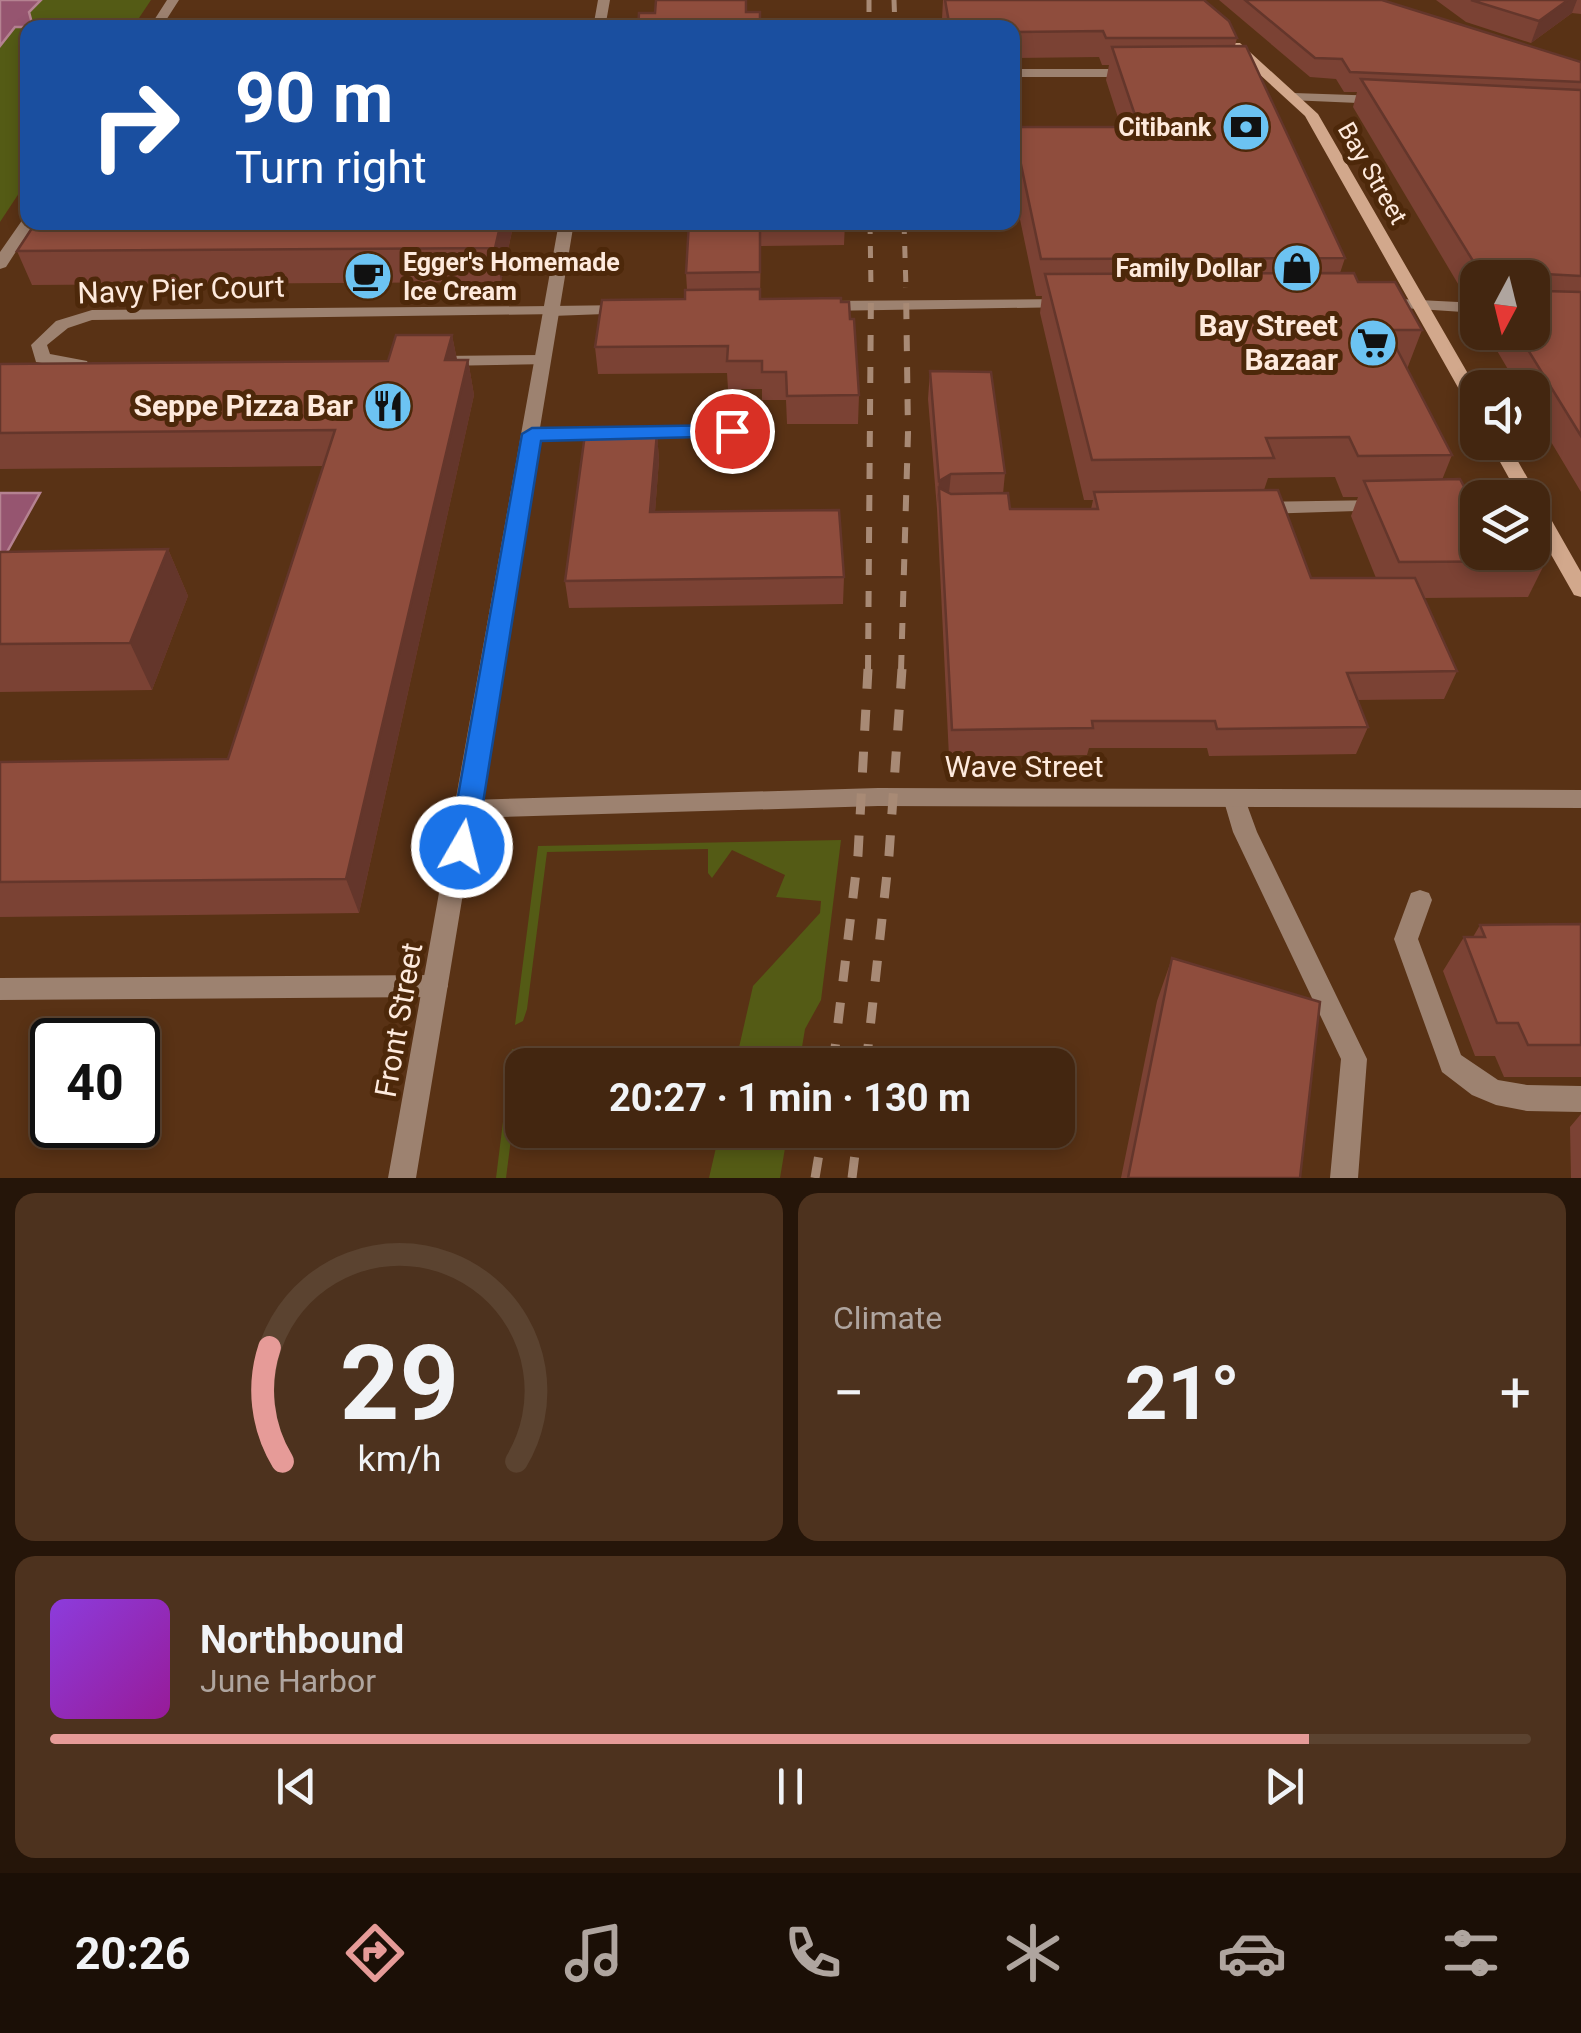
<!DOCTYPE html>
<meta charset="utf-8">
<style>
body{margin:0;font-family:Roboto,sans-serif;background:#4d321e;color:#f1f3f6;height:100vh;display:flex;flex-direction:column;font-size:38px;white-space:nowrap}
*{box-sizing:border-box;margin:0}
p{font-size:32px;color:#afa59f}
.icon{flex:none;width:55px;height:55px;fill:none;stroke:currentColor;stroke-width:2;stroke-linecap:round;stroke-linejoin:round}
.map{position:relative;height:1178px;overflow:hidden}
.drawer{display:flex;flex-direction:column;gap:15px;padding:15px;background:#251509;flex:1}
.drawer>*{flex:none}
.hud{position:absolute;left:20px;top:20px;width:1000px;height:210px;border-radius:20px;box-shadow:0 5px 15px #0003,0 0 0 2px #5b4330;background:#1a4fa0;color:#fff;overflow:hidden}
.needle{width:65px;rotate:187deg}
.tools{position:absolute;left:1460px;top:260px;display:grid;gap:20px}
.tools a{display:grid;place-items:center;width:90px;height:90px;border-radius:20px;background:#432610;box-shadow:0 5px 15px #0003,0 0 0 2px #5b4330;font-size:50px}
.speed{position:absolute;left:30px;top:1018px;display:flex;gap:20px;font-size:50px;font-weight:700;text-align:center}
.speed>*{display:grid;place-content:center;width:130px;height:130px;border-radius:50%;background:#432610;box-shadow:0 5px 15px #0003,0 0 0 2px #5b4330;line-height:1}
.speed .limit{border:5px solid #111;border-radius:15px;background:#fff;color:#111}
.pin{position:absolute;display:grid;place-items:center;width:85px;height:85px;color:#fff;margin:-42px;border:5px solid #fff;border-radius:50%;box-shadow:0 2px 10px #0007}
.me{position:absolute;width:110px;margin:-55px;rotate:8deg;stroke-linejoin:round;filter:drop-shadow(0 0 8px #0008)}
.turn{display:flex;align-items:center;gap:35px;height:210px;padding:0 50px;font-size:45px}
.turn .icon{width:130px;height:130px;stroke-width:2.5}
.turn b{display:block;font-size:70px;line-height:85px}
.big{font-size:75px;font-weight:700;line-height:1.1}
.drawer .card{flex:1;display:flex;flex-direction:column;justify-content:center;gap:15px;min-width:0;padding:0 35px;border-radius:20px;background:#4d321e}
.drawer .dial{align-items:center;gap:0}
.dial svg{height:260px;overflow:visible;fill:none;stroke:#5b4330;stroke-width:7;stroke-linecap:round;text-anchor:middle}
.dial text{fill:#f1f3f6;stroke:none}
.song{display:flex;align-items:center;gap:30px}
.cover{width:120px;height:120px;border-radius:15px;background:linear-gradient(135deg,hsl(270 70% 55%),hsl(300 70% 35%))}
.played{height:10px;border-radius:5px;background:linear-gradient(90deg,#e69b98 85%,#5b4330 85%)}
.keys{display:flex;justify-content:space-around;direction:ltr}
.heat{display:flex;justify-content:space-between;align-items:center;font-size:55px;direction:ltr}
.drawer .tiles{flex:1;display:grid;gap:15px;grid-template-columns:1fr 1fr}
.card:last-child{grid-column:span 2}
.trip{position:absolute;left:505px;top:1048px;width:570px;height:100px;border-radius:20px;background:#432610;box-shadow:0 5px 15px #0003,0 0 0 2px #5b4330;font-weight:700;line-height:100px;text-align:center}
.tabs{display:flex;height:160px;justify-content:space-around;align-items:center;background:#1b0f06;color:#afa59f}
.tabs .icon{width:70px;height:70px}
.tabs .selected{color:#e69b98}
.tabs b{font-size:45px;color:#f1f3f6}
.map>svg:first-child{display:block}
.green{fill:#545b15}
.water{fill:#965570;stroke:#b58291;stroke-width:2.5}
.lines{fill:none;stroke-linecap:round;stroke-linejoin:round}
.service{fill:#9d8270;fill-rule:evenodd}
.minor{fill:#9d8270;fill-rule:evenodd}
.tertiary{fill:#9d8270;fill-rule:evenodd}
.secondary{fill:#d2a88c;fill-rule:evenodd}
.rail-far2{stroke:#a88a75;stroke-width:5;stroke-dasharray:12 12;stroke-linecap:butt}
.rail-far1{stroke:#a88a75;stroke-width:6;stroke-dasharray:16 16;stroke-linecap:butt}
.rail{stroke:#a88a75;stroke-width:9;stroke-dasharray:21 21;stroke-linecap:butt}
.wall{fill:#7b4234;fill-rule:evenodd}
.shaded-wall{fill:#64362b}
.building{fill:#8f4d3d;stroke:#64362b;stroke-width:2.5}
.route{fill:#1a73e8;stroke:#114b97;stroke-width:2.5}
.labels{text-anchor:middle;stroke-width:10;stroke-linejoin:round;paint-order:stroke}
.far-poi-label{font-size:25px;font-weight:bold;fill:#feeadd;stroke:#4d280a;text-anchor:end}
.far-street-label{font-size:25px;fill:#feeadd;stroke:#4d280a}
.street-label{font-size:30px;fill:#feeadd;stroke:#4d280a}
.poi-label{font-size:30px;font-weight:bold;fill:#feeadd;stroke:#4d280a;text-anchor:end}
</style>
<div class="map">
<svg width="1581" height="1178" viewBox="0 0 1581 1178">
<rect width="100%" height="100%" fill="#593215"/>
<path class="green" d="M41,0H151L133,27L28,28L27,181L0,222V45Z
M841,840L821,1000L805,1029L799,1065H735L753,986L820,913L821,901L776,897L785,875L732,850L712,878L708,873V849L547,852L527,1009L523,1021L515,1025L538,846Z
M512,1049L519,1051L521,1060L506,1178H496Z
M720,1130H788L780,1178H709Z"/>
<path class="water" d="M0,0H41L29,12L33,27H15L0,46Z
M0,493H40L7,552L0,553Z"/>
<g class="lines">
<path class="service" d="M167,0H179L161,28H149Z
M28,218V222H35L6,267L0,269V252L23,219Z
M552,306L560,311L558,314L92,320L68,328L47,345L50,354L87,361L89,365L81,370L36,362L31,345L56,321L92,310Z
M543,355L549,356V364L440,366L432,361L440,356Z
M733,425L739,427L742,431L739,435L532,440L523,434L532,428Z
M1234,789L1242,791L1257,832L1367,1059L1358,1178H1330L1341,1059L1233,832L1223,798L1226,791Z
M1420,890L1429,893L1432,900L1418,939L1461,1055L1498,1080L1527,1085L1581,1086V1112L1527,1111L1496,1105L1472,1095L1442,1072L1394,939L1411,893Z
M435,975L444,978L448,986L444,994L435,997L0,1000V978Z"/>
<path class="minor" d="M1012,69H1135L1141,73L1135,77H1012Z
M1294,93L1381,96L1388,100L1381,104L1289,100V94Z
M1379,298L1478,303V313L1373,306V300Z
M1065,299L1071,301V307L824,311L816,306L824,301Z
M625,305L631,307V313L552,316L544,311L552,306Z
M1381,500L1388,502L1390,506L1388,510L1260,514L1251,508L1260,502Z
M878,788L1581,790V808L878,806L468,818L460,816L456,809L460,802L468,800Z"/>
<path class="tertiary" d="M598,0H610L605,28H593Z
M559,222H574L416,1178H388Z"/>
<path class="secondary" d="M1232,43H1240L1318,114L1478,391V412L1469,407L1305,116L1232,49Z
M1489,442H1507L1581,572V597L1574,595L1532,521V498H1520Z"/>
<path class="rail-far2" d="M869,0V28
M894,0L895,28
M870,222L871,289
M904,222L906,289"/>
<path class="rail-far1" d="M868,671L871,287
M901,671L908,433L906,287"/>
<path class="rail" d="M833,1065L858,855L868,669
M866,1065L889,855L902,669
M815,1178L823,1130
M852,1178L858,1130"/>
</g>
<path class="wall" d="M943,0H1204L1237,38L1235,46L1345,258L1340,273L1358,282L1422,330L1407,369L1452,455L1442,480L1469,496L1546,561L1528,597L1424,598L1457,671L1444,699L1358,700L1368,727L1356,754L1209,756L1207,748H1089L1087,755L949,757L937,509L928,399L930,371L1005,473L1003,494L1010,509H1091L1093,500H1084L1040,313L1042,296H1036L1012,181V128L1121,127L1106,80L1109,65H1102L1099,57L1012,58V28H943L942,19ZM1335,477L1343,497H1358L1351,516L1376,578H1311L1264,490L1268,478Z
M1219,0H1382L1581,82V492L1532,410V388H1519L1486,332H1532V278H1478V300L1467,299L1353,107L1357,92H1344L1336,79L1310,77Z
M1436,0H1581V14L1572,13L1531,43L1466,22Z
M514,222L501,282L32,285L17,251Z
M689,222H845L844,245L761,246L760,299L859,395L858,424H787L786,400H762V389H728L727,373L598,374L595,347L685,299L687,290L686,273Z
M452,335L457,360H468L474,395L359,913L0,917V762L228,759L324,466L0,469V364L388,361Z
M657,433L659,460L655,512L844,577L843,604L569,608L565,581Z
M168,549L188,596L152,690L0,692V552Z
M1581,924V1077H1504L1495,1056H1475L1443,971L1464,937H1473L1480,925Z
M1172,958L1300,1178H1121L1157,1001Z
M1581,1114V1178H1571L1570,1127Z"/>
<path class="shaded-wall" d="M1568,0H1577L1572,13L1531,43L1539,21Z
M501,222H514L501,282L495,248Z
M452,335L459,370L445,360Z
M468,360L474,395L359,913L346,879Z
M657,433L659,460L653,539L650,512Z
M951,474L948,502L939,488L936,510L939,481Z
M168,549L188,596L152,690L130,643Z"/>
<path class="building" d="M656,0H746V12H760V28H638L639,13H655Z
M945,0H1204L1229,21L1237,38H1106L1103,31L1012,32V28H950Z
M1245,0H1382L1581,62V82L1350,72L1342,59L1315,58Z
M1471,0H1568L1539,21Z
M1246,46L1345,258L1041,259L1013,127H1139L1112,47Z
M1361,79L1581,90V276L1545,274L1541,277L1544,291L1581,292V436L1517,332H1532V278H1493L1492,271L1478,269Z
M36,222H501L495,248L17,251Z
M689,222H760V272L686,273Z
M1354,273L1358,282H1395L1422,330H1387L1452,455L1358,456L1349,437L1266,438L1274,458L1092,460L1045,274Z
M760,289V299L841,298V302H849L850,319H854L859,395L787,396L786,372H762V361H727L728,346L595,347L602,300L685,299V290Z
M396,335H452L445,360H468L346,879L0,882V762L228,759L335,430L0,433V364L388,361Z
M930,371L991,372L1005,473L951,474L939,481Z
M657,433L650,512L839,510L844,577L565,581L585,434Z
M1460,479L1469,496H1498L1502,498H1478V552H1532V535L1546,561L1399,562L1364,481Z
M939,488L951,494L1008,493L1010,509H1098L1094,492L1278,490L1311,578H1415L1457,671L1347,673L1368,727L1217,729L1215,721H1092L1093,728L952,730Z
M168,549L130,643L0,644V552Z
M1581,924V1045H1528L1518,1023H1497L1464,937H1485L1480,925Z
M1172,958L1320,1002L1300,1178H1128Z"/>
<path class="route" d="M732,425L740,426V436L541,441L476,847L472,855L462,858L453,855L449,847L522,434L532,428Z"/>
<defs>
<g id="bank-disc" transform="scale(2.5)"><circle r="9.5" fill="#6cc3f2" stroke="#4d280a"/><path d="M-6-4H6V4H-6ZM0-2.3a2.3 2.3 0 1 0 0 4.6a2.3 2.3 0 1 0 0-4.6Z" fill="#111"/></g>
<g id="shop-disc" transform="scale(2.5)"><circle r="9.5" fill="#6cc3f2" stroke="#4d280a"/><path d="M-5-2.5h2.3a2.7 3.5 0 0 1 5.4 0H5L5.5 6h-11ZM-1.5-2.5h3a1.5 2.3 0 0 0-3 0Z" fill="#111"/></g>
<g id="cafe-disc" transform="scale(2.5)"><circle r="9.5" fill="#6cc3f2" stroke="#4d280a"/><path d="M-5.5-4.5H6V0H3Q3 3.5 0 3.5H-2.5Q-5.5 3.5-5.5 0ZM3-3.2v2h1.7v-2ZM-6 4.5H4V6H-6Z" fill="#111"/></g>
<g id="supermarket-disc" transform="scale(2.5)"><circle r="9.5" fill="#6cc3f2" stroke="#4d280a"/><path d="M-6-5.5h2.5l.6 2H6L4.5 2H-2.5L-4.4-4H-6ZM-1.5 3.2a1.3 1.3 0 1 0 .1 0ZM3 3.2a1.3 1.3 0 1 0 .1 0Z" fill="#111"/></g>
<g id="restaurant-disc" transform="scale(2.5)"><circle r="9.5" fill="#6cc3f2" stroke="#4d280a"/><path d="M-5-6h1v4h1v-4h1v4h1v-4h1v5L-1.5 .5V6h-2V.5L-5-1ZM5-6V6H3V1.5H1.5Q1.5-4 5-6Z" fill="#111"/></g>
</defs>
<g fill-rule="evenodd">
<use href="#bank-disc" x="1246" y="127"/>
<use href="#shop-disc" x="1297" y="268"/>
<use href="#cafe-disc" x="368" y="276"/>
<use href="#supermarket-disc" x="1373" y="343"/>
<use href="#restaurant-disc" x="388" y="406"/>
</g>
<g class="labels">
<g class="far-poi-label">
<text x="1211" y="136">Citibank</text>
<text x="403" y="271" text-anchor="start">Egger's Homemade<tspan x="403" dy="29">Ice Cream</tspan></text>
<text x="1262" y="277">Family Dollar</text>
</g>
<g class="far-street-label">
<text transform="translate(1373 173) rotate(60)" y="9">Bay Street</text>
</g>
<g class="street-label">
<text transform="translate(181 290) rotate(-2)" y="10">Navy Pier Court</text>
<text x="1024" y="777">Wave Street</text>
<text transform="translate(399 1020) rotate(-80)" y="10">Front Street</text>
</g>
<g class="poi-label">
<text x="1338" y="336">Bay Street<tspan x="1338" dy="34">Bazaar</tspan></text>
<text x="353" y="416">Seppe Pizza Bar</text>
</g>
</g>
</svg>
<div class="tools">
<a><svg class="needle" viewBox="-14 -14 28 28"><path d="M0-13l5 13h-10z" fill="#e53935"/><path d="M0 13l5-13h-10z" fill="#afa59f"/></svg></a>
<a><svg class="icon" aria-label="sound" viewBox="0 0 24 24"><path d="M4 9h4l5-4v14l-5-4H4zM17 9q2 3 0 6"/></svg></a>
<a><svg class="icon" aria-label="layers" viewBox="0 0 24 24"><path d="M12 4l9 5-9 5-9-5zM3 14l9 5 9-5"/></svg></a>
</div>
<div class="speed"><div class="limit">40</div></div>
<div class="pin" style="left:732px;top:431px;background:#d93025"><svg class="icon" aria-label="arrive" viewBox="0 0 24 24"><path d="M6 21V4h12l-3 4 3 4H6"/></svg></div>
<svg class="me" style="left:462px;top:847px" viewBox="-20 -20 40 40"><circle r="17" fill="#1a73e8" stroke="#fff" stroke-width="3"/><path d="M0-11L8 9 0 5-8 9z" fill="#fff"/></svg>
<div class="trip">20:27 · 1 min · 130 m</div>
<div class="hud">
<div class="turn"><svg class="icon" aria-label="right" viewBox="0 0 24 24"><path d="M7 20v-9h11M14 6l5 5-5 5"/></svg><div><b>90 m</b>Turn right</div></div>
</div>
</div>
<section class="drawer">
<div class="tiles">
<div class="card dial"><svg viewBox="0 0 100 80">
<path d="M14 69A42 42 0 1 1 86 69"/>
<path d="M14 69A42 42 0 0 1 10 34" stroke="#e69b98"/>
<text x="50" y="56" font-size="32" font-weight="700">29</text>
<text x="50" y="72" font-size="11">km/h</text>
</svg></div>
<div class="card"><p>Climate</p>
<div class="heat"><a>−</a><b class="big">21°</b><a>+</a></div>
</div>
<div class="card">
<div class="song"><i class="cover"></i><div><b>Northbound</b><p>June Harbor</p></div></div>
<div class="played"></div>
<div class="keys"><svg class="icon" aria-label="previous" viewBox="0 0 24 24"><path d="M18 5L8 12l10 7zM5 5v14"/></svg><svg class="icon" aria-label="pause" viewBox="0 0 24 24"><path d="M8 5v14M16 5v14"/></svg><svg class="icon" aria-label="next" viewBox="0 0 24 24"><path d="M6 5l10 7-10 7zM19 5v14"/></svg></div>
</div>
</div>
</section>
<nav class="tabs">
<b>20:26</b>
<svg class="icon selected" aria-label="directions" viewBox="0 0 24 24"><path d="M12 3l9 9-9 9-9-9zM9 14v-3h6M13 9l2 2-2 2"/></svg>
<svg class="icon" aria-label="music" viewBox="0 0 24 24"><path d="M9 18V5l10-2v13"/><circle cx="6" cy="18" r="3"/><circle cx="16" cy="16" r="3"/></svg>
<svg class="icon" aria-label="phone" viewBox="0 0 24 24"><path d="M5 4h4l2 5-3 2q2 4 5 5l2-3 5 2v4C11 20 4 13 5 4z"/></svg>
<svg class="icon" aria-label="climate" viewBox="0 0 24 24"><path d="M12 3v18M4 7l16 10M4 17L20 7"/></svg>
<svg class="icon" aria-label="car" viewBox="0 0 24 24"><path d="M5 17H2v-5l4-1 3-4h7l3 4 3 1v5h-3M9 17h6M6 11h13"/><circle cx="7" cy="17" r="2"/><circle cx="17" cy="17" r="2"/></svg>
<svg class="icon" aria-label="filters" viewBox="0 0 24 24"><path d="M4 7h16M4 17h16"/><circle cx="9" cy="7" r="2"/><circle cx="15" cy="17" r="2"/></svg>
</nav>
